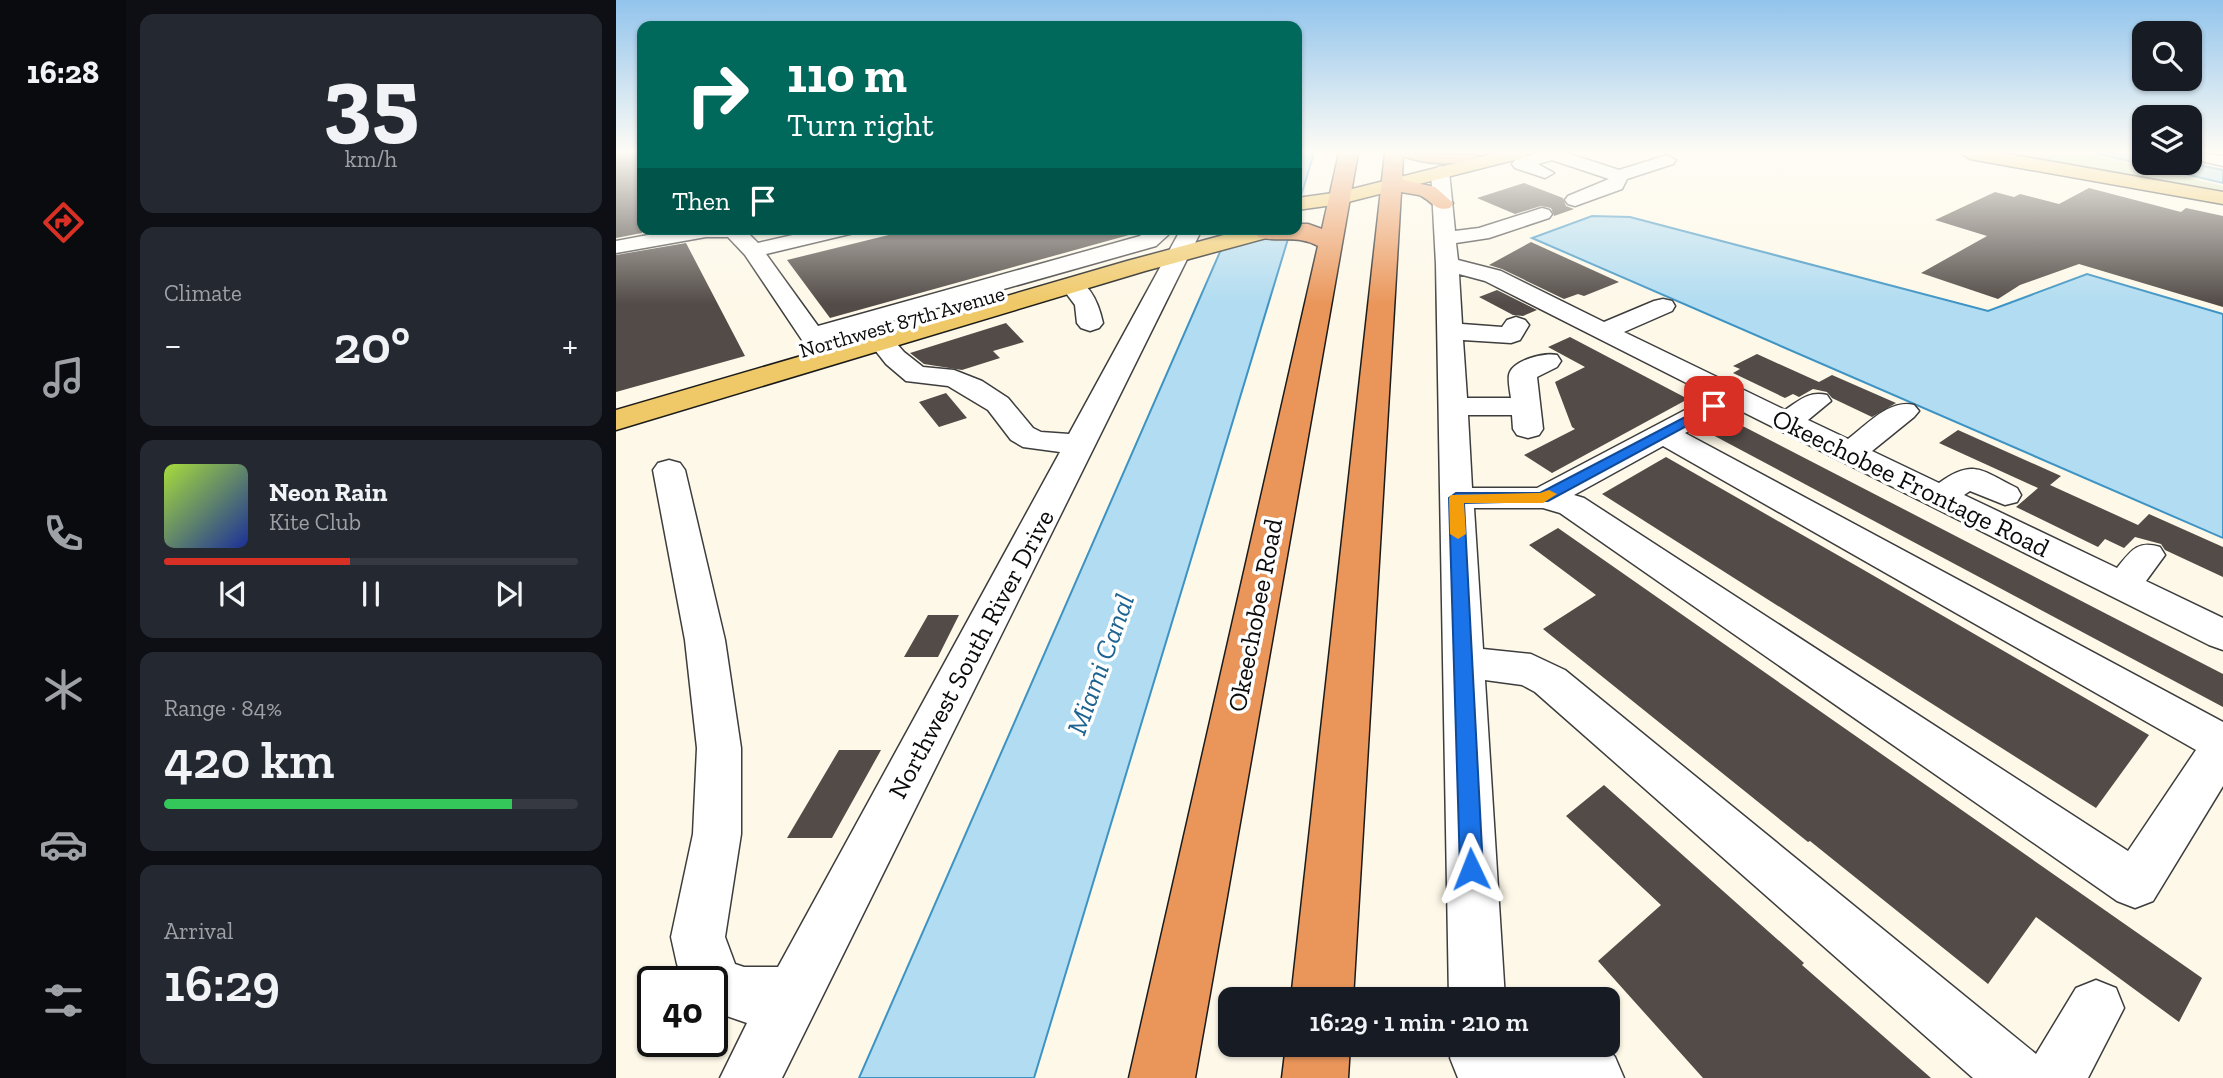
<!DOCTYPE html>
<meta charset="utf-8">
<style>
body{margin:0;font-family:"Zilla Slab",serif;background:#242831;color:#f1f3f6;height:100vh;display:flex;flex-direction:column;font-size:26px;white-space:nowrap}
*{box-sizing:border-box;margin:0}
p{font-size:23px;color:#9ea1a6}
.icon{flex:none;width:38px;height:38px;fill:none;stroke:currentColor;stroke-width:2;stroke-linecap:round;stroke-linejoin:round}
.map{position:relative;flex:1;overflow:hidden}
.panel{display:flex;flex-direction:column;gap:14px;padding:14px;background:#0d0f14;width:490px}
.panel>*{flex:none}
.top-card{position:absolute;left:21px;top:21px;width:665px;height:214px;border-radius:14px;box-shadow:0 2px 5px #0004;background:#00695c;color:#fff;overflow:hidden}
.buttons{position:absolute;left:1516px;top:21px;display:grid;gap:14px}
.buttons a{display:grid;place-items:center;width:70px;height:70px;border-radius:14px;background:#171b24;box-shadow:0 2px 5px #0004;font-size:35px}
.speed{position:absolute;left:21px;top:966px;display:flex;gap:14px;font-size:35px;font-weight:700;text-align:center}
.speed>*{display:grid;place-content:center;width:91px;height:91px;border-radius:50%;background:#171b24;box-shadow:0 2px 5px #0004;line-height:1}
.speed .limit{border:4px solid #111;border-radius:10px;background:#fff;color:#111}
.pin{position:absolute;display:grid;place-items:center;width:60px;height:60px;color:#fff;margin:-30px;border-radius:14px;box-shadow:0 4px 10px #0006}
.me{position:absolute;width:77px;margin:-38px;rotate:358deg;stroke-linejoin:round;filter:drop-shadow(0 0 5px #0008)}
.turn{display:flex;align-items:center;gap:24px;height:147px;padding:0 35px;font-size:32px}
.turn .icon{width:91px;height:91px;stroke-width:2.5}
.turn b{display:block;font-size:49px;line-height:60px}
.then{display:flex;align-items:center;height:66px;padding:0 35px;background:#0003;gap:14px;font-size:26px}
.big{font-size:52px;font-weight:600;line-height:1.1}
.panel .widget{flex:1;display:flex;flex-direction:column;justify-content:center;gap:10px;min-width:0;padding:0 24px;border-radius:14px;background:#242831}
.panel .dial{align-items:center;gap:0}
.dial b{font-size:91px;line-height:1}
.song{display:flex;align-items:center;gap:21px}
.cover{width:84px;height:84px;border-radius:10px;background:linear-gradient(135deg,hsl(80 70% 55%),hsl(230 70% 35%))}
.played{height:7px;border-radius:4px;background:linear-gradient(90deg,#d93025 45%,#363941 45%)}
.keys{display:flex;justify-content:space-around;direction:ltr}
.heat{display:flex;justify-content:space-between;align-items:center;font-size:38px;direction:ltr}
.charge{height:10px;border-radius:5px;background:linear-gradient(90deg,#34c759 84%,#363941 0)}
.trip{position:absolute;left:602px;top:987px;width:402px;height:70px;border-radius:14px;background:#171b24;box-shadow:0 2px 5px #0004;font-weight:600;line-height:70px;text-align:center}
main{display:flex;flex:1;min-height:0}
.dock{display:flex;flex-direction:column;width:126px;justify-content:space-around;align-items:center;background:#090b0e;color:#9ea1a6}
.dock .icon{width:49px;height:49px}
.dock .selected{color:#d93025}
.dock b{font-size:32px;color:#f1f3f6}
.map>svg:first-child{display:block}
.green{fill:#d0e4b5}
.water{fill:#b1dcf1;stroke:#3d93c3;stroke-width:2}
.building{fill:#524b47}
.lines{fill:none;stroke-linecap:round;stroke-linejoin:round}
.minor-casing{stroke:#3d3d3d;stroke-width:3}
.major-casing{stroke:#1b1b1b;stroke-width:3}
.highway-casing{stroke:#1b1b1b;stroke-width:3}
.minor{fill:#fff;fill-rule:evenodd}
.major{fill:#efc867;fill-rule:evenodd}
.highway{fill:#ea965a;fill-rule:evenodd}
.route{fill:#1a73e8;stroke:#114b97;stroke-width:2}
.slow{fill:#f59e0b}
.labels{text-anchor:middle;stroke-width:7;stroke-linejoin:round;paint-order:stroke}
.far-street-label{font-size:21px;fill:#0a0a0a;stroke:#fff}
.street-label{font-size:26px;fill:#0a0a0a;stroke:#fff}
.water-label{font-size:28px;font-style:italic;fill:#1e6491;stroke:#fff}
</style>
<main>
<nav class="dock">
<b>16:28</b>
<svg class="icon selected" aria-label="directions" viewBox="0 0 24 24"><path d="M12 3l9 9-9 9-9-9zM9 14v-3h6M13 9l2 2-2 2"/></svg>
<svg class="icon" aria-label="music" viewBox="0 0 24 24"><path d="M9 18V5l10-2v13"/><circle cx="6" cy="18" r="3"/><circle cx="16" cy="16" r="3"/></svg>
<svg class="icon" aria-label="phone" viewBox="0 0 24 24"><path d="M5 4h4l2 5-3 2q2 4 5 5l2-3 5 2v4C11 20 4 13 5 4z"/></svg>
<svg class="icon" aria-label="climate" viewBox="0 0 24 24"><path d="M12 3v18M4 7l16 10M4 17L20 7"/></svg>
<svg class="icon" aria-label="car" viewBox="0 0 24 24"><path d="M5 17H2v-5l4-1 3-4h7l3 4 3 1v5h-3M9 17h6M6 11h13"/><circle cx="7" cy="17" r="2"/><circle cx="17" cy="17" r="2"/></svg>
<svg class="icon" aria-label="filters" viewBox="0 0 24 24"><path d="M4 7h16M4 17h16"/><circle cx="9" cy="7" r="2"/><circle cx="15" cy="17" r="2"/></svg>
</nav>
<section class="panel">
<div class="widget dial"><b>35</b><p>km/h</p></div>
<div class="widget"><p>Climate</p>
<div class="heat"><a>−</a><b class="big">20°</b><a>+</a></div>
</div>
<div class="widget">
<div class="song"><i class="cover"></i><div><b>Neon Rain</b><p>Kite Club</p></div></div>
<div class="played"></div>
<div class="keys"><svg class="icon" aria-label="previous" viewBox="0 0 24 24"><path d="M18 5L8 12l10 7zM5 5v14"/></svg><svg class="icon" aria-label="pause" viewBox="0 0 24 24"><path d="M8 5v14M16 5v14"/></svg><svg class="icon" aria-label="next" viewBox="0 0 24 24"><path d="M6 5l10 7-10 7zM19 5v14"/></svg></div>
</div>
<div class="widget"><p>Range · 84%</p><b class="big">420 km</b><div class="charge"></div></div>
<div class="widget"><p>Arrival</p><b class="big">16:29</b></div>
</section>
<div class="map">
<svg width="1607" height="1078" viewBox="0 0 1607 1078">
<rect width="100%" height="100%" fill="#fdf8e8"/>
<path class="green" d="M1384,153H1470L1607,186V193Z"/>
<path class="water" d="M681,153H698L681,209Z
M1479,153H1528V163H1573L1607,170V183Z
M976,216L1014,217L1372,311L1471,274L1607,314V538L916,238Z
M614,229H675L418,1078H243Z"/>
<path class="building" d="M0,153H26V233L0,238Z
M908,183L947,198L950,206L958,209L938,216L935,208L925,206L899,214L861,198Z
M1473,188L1565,212L1570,208L1607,216V307L1463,264L1404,285L1382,299L1305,273L1371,236L1319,220L1379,192L1398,197L1404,194L1443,204Z
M297,229H512L513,235L214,318L171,260Z
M915,242L1003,282L968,296L962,294L948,299L886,269L873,265Z
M70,243L129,356L0,392V255Z
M881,290L921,310L907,316L897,315L863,297Z
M390,323L408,342L377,351L384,358L346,370L308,364L294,353Z
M954,337L1072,399L936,473L908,455L959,429L956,427L939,382L969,367L932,347Z
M1141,354L1203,382L1216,375L1280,403L1256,417L1216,398L1211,392L1197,389L1183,397L1177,394L1169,398L1117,373L1124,369L1117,366Z
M330,393L351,418L323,427L303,402Z
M1115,420L1607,674V707L1093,433Z
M1342,430L1445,476L1434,485L1522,525L1533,514L1607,547V577L1549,550L1545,544L1519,537L1508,548L1489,539L1482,547L1400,507L1422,488L1323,443Z
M1050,457L1246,569L1533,735L1480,808L986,494Z
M942,528L1586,978L1563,1022L1420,917L1372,984L1194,841L1192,842L927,629L980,595L913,545Z
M312,615H343L322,657H288Z
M223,750H265L216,838H171Z
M988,785L1188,963L1186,965L1315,1078H1087L982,961L1045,905L950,816Z"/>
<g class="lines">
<g class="minor-casing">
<path id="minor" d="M921,153H951L1003,170L1051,155L1060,160L1057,164L1011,179L1006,189L959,206L952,204L949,200L952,196L993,179L936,160L922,164L938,173L929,178L899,168L896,164L899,160Z
M1573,153L1607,156V166L1573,158Z
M824,166L833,171L839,231L863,228L926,208L933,210L936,214L933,218L873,238L840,243L842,260L885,271L988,322L1038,301L1047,299L1056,301L1059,306L1056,311L1008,332L1169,410C1184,400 1193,391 1211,395L1215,401L1192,420L1232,439C1251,425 1273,399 1298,405L1303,411L1298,417L1256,451L1323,483C1358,458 1366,471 1401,488L1405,495L1401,502L1389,505L1354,491L1348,495L1501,568C1515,551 1521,540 1544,547L1549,555L1530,581L1607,618V650L1593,645L1111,404L1108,412L1069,433L1607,722V786L1537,901L1519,908L1501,901L944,513L927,508H858L867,649L915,654L949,670L1420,1054L1460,988L1480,980L1500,988L1508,1008L1472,1078H1357L919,692L906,685L869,680L889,999H833L820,264L815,171ZM843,274L869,281L1098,397L1088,400L921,488H856L852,415H896L897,429L901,435L912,438L923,435L927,429L921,377L941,367L945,361L941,355C929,352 896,360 893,375C892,382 894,391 895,398H851L847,340L895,343L904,340L913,325L909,320L900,317L891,320L886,327L846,324ZM1047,446L1580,750L1512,851L968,498L958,495Z
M64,229H128L142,243L203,229H241L238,233L150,254L202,326L524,236L531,229H551L552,235L540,246L211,339L216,346L212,352L203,354L194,352L129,255L112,237H90L0,253V241Z
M565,229H586L166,1078H104L131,1023L96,1011V982H68L61,964L55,937L77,834L81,748L69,640L37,470L42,463L53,460L64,463L69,470L109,640L125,748V834L109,937L119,964L128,967H162L444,452L407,447L395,440L372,410L332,386L290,381L270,364L252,341L256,336L265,333L274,336L288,352L307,367L338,370L366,381L392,398L417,428L425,432L453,434Z
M456,278C475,283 483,305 487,323L483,328L474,331L465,328L461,323L459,305L444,285L448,280Z
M839,1045H988L999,1057L1008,1078H842L834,1058Z"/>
</g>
<g class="major-casing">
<path id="major" d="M880,153H912L910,157L724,204L681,210V198L724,192Z
M1345,153H1387L1607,192V204L1354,159Z
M630,229H668L665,234L529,271L0,430V410L511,261Z"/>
</g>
<g class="highway-casing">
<path id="highway" d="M723,153H742L579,1078H513L702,246C680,234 665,243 642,237L639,232L640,229H681V224H692L706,229Z
M769,153L862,155C849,169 803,163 787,156L786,180L819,187L837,203L834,208C818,212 816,200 803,195C797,194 791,193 785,192L737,999H675Z
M670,1045H734L732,1078H666Z"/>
</g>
<use href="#minor" class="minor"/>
<use href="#major" class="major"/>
<use href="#highway" class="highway"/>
</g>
<linearGradient id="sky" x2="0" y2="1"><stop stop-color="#92c4ec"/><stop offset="0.5" stop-color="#fefcf5"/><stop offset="1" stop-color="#fefcf5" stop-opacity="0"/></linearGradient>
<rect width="1607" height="304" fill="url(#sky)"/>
<path class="route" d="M1098,402L1104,406L1102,409L932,501L848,503L867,869L863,877L855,880L847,877L844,869L833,498L840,493H924Z"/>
<path class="slow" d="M933,490L941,494L927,503H848L850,534L842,539L834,534L833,498L835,495L924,493Z"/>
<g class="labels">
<g class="far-street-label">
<text transform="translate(286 322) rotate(-16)" y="7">Northwest 87th Avenue</text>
</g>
<g class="street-label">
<text transform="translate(1295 483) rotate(26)" y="9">Okeechobee Frontage Road</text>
<text transform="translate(639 615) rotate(-79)" y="9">Okeechobee Road</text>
<text transform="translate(355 654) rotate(-62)" y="9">Northwest South River Drive</text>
</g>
<g class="water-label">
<text transform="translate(484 664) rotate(-70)" y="10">Miami Canal</text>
</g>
</g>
</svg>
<div class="buttons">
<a><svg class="icon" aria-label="search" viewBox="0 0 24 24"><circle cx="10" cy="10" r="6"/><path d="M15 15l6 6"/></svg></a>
<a><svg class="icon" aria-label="layers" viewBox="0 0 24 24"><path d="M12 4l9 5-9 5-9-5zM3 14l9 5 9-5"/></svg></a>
</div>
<div class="speed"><div class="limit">40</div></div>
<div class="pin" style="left:1098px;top:406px;background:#d93025"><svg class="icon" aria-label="arrive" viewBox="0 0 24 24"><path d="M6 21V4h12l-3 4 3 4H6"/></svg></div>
<svg class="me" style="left:855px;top:869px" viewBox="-20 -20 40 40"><path d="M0-17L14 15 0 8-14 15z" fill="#1a73e8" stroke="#fff" stroke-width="4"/></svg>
<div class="trip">16:29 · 1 min · 210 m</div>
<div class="top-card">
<div class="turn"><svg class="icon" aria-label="right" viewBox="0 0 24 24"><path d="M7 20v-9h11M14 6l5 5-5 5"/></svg><div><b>110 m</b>Turn right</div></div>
<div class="then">Then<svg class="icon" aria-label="arrive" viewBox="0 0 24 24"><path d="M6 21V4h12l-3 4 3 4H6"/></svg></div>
</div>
</div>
</main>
